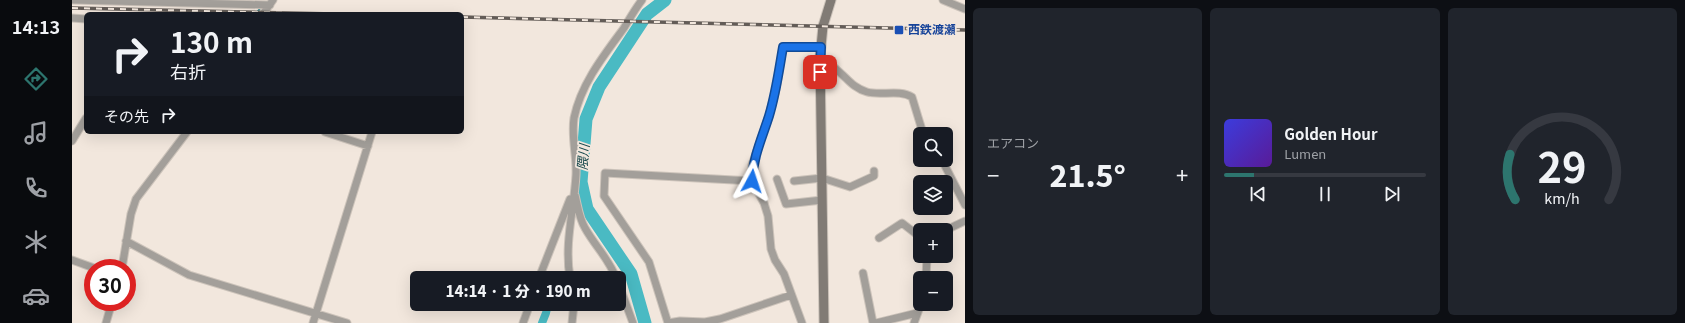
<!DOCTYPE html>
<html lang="ja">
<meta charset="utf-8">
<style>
body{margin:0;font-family:Georgia,"Noto Sans JP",serif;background:#20242c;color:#f1f3f6;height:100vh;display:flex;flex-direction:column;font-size:15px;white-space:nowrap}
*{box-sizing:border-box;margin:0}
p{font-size:13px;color:#9ea1a6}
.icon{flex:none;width:22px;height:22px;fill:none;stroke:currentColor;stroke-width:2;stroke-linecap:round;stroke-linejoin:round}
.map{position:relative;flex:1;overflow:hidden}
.side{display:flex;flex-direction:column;gap:8px;padding:8px;background:#0d0f14;width:720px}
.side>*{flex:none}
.top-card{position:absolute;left:12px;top:12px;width:380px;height:122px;border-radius:6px;box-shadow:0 4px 16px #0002;background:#171b24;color:#f1f3f6;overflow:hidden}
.controls{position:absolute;left:841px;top:127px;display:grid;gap:8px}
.controls a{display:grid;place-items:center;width:40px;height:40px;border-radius:6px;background:#171b24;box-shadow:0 4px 16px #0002;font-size:20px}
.speed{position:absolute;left:12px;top:259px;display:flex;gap:8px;font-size:20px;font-weight:700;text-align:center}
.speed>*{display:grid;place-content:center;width:52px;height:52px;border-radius:50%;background:#171b24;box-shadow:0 4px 16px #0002;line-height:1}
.speed .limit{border:6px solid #d22;background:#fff;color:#111}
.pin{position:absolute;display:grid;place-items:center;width:34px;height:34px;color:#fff;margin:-17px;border-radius:8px;box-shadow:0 2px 6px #0006}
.me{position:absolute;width:44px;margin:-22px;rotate:5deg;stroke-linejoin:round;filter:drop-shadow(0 0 3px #0008)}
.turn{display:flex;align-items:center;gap:14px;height:84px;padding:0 20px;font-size:18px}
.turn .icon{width:52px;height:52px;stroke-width:2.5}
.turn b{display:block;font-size:28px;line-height:34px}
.then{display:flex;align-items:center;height:38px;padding:0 20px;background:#0003;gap:8px;font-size:15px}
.big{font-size:30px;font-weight:800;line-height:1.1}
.side .card{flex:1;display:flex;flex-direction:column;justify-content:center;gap:6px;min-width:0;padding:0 14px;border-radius:6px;background:#20242c}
.side .dial{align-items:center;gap:0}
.dial svg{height:104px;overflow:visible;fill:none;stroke:#363941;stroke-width:7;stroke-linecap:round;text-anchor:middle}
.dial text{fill:#f1f3f6;stroke:none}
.song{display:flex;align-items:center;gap:12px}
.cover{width:48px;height:48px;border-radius:6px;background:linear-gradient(135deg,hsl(240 70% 55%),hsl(270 70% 35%))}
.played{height:4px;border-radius:2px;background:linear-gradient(90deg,#2d756e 15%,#363941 15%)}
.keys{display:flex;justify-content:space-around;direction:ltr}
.heat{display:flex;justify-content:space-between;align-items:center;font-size:22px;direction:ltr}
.side .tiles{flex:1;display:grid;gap:8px;grid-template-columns:repeat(3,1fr)}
.trip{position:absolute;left:338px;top:271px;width:216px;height:40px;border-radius:6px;background:#171b24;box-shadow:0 4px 16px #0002;font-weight:800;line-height:40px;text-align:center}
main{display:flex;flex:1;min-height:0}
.tabs{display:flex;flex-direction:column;width:72px;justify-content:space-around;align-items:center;background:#090b0e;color:#9ea1a6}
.tabs .icon{width:28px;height:28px}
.tabs .on{color:#2d756e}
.tabs b{font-size:18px;color:#f1f3f6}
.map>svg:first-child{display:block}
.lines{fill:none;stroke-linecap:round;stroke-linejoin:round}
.stream{stroke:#3e8b90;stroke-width:2}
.canal{stroke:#4abac3;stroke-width:8}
.river{stroke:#4abac3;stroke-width:13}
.street-casing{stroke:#ccc3ba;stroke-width:9}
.secondary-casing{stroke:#ccc3ba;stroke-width:11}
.street{stroke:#a39f9a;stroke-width:7}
.secondary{stroke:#817b75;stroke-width:9}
.rail-casing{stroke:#635c57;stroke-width:3.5}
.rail{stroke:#f2e7dd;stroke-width:2;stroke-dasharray:6;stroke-linecap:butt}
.route-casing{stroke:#114b97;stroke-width:10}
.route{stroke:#1a73e8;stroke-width:7}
.transit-dot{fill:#1a4fb4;stroke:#f2e7dd;stroke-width:1.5}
.labels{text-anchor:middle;stroke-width:3.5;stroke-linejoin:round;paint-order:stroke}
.transit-label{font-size:12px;font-weight:bold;fill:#164399;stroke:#f2e7dd;text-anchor:start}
.water-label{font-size:13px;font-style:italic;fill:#16484c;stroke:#f2e7dd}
</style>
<main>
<nav class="tabs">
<b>14:13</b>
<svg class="icon on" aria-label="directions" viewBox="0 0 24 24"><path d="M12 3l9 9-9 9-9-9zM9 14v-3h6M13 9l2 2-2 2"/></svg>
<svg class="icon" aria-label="music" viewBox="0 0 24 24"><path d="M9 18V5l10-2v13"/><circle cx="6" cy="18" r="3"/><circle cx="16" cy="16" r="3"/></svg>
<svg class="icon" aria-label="phone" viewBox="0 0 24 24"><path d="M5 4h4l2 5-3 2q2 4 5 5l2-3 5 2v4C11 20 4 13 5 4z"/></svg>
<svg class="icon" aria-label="climate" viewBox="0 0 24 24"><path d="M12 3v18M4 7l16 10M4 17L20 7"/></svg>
<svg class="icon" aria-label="car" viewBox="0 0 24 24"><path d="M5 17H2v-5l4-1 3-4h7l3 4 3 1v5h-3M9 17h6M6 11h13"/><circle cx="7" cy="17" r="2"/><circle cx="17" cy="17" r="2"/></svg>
</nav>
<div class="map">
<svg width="893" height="323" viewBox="0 0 893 323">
<rect width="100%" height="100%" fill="#f2e7dd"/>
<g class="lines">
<path class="stream" d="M184,14L189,7"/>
<path class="canal" d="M481,278V276
M470,323L474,313L476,304"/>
<path class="river" d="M573,323L559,274L515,209L509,182L514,119L527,87L575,14L593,0"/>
<g class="street-casing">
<path id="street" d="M0,0L198,5
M871,0L893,9
M191,14L201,0
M0,18L14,19
M748,57C754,61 760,65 765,70C775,78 781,88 795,92C809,96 827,89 840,97L850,130L854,134
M253,132L296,146
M0,141L14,118
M870,160L893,205
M705,179L714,204L750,200
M722,181L750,178L778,187L802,176V171
M503,195C506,207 507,218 513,228C523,246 537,259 544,278
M874,230L893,221
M807,238L830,223L848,237
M54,241L117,275L275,323
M0,260L22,268
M50,268L59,214L64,199L115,132
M791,273L801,323
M467,278L498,199
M498,278C492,243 502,210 504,175C505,156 499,137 502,118C509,84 532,55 552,28C558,18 563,9 570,0
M854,278L855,256
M547,285L561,323
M34,323L40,302
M241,323L300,132
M451,323L458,304
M500,323L502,304
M596,323L577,262L532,196L533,173L680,181
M596,323L608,321L633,322L648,319L719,295
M730,323L712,274L703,260L699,249L696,216L692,203L680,181V165L697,116L704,89L711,47H749
M804,323L845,313
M842,323L849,304"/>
</g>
<g class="secondary-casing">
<path id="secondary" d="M752,323L748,57L751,26L759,0"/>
</g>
<use href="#street" class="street"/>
<use href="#secondary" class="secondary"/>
<g class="rail-casing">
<path id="rail" d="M0,8L263,14
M390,17L893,30"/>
</g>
<use href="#rail" class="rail"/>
</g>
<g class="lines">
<g class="route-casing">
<path id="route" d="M680,181C681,157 690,138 697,116C704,93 707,70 711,47H749L748,72"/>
</g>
<use href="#route" class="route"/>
</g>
<rect class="transit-dot" x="822" y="25" width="10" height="10" rx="2"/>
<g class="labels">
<g class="transit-label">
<text x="836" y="34">西鉄渡瀬</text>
</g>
<g class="water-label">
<text transform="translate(511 157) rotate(-85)" y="5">隈川</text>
</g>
</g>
</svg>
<div class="controls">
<a><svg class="icon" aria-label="search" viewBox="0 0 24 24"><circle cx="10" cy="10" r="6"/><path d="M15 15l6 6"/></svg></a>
<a><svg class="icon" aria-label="layers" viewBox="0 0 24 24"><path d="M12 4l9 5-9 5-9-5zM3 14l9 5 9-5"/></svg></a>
<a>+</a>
<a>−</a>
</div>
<div class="speed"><div class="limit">30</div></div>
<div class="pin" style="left:748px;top:72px;background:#d93025"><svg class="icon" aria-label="arrive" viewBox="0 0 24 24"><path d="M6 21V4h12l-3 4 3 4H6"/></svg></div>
<svg class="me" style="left:680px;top:181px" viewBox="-20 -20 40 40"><path d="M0-17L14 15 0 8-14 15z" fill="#1a73e8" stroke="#fff" stroke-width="4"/></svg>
<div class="trip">14:14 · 1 分 · 190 m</div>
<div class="top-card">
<div class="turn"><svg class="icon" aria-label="right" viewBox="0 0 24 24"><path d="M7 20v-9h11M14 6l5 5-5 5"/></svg><div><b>130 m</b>右折</div></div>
<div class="then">その先<svg class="icon" aria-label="right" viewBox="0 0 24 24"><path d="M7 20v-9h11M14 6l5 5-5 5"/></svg></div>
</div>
</div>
<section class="side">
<div class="tiles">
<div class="card"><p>エアコン</p>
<div class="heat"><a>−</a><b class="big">21.5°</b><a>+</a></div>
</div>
<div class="card">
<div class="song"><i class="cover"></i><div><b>Golden Hour</b><p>Lumen</p></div></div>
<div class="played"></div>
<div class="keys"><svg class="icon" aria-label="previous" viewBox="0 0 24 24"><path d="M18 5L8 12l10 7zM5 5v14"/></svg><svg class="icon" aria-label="pause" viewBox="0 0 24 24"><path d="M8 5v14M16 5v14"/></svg><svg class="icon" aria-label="next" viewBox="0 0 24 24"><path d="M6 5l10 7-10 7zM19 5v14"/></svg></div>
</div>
<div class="card dial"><svg viewBox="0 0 100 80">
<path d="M14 69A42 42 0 1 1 86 69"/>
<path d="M14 69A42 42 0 0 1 10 34" stroke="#2d756e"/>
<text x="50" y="56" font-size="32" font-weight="700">29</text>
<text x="50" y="72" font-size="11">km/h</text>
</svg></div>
</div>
</section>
</main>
